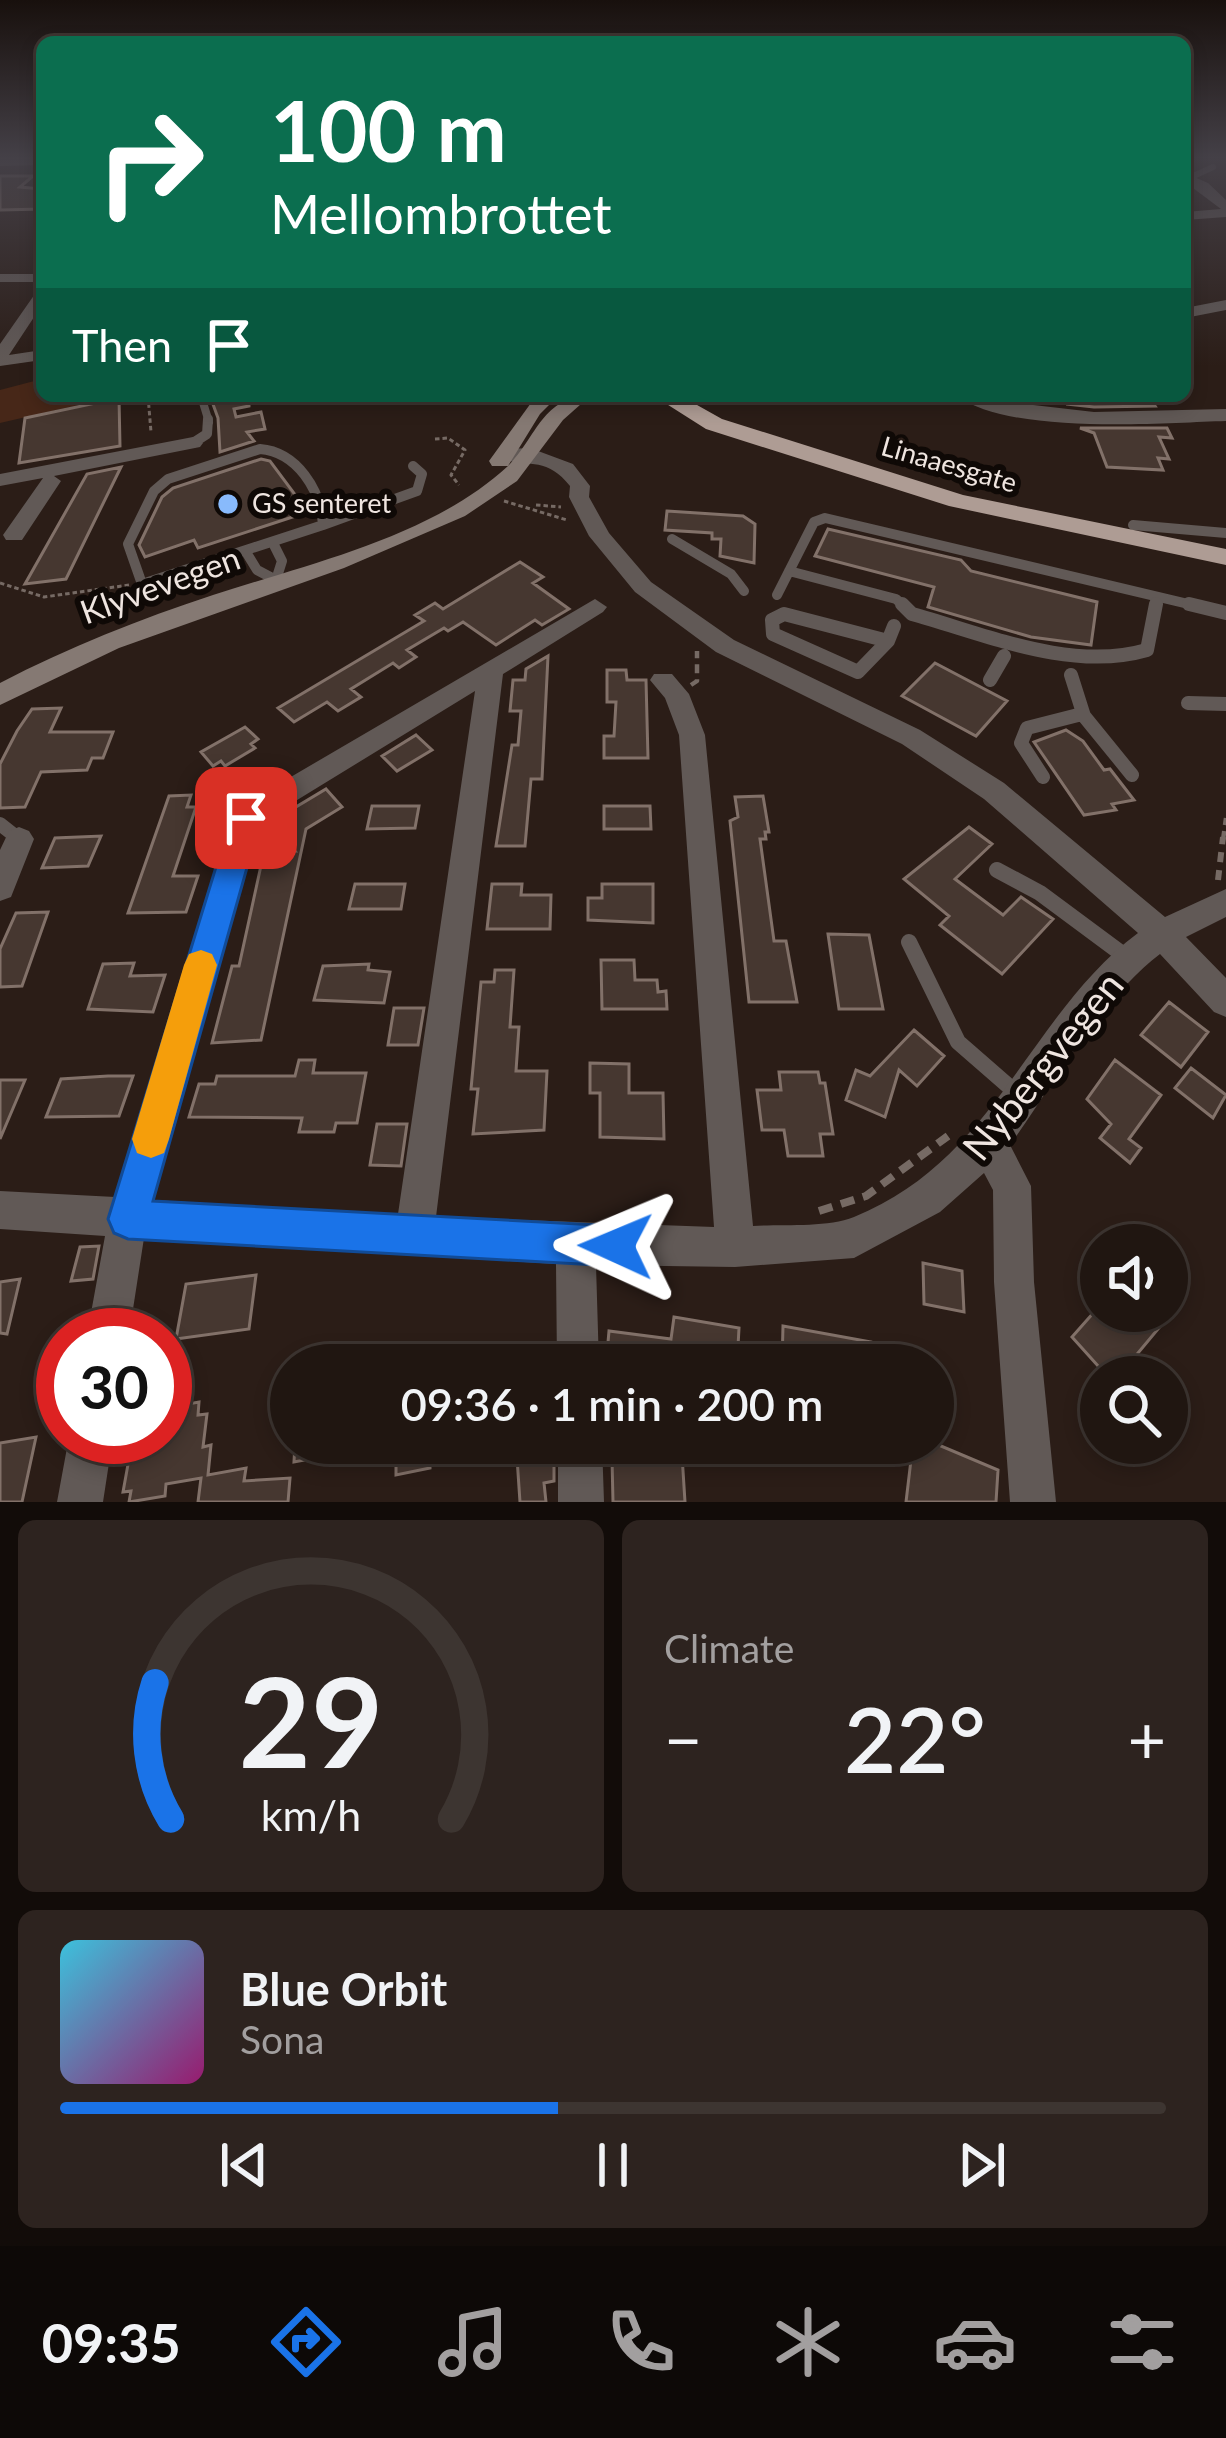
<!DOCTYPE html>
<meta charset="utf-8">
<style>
body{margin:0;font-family:Lato,sans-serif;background:#2d231f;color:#f1f3f6;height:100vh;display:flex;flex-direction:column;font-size:45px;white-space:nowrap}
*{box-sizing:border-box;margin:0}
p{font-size:39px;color:#a29f9f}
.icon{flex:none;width:66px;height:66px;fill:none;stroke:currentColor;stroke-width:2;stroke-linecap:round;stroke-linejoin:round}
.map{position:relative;height:1502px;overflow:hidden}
.side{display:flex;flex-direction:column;gap:18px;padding:18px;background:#120c09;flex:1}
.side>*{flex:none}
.hud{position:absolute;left:36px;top:36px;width:1155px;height:366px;border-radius:18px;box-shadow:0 6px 18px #0003,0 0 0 3px #3d3531;background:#0b6e4f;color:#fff;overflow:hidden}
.tools{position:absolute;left:1080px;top:1224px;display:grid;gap:24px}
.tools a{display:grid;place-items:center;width:108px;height:108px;border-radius:50%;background:#201611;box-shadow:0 6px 18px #0003,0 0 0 3px #3d3531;font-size:60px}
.speed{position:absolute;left:36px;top:1308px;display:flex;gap:24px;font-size:60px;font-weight:700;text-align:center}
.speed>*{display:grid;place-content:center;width:156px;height:156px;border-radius:50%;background:#201611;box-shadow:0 6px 18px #0003,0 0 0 3px #3d3531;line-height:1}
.speed .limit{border:18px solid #d22;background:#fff;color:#111}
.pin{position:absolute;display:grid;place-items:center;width:102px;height:102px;color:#fff;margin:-51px;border-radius:24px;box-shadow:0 6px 18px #0006}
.me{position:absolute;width:132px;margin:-66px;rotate:271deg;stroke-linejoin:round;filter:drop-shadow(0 0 9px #0008)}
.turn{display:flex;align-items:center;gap:42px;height:252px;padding:0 36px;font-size:54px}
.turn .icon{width:156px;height:156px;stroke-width:2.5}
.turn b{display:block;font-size:84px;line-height:102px}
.then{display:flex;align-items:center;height:114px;padding:0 36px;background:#0003;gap:24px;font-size:45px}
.big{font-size:90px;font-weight:600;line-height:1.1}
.side .widget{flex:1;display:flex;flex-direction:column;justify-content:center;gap:18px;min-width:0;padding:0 42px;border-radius:18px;background:#2d231f}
.side .dial{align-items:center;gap:0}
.dial svg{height:312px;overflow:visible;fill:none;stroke:#3d3531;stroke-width:7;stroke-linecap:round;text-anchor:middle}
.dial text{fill:#f1f3f6;stroke:none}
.song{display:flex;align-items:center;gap:36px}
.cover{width:144px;height:144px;border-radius:18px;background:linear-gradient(135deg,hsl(190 70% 55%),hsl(320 70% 35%))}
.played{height:12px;border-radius:6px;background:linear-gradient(90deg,#1a73e8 45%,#3d3531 45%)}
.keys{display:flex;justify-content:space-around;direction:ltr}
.heat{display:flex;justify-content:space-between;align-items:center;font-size:66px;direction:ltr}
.side .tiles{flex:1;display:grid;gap:18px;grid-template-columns:1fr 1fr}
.widget:last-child{grid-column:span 2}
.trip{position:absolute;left:270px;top:1344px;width:684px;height:120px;border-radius:60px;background:#201611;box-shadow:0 6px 18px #0003,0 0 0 3px #3d3531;font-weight:600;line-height:120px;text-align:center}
.menu{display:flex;height:192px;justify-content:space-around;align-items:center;background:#0d0907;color:#a29f9f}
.menu .icon{width:84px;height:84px}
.menu .current{color:#1a73e8}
.menu b{font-size:54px;color:#f1f3f6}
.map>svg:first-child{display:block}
.green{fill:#472718}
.building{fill:#463730;stroke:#827169;stroke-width:3}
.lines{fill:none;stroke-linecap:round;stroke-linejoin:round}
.path-far3{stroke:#766a64;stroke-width:3;stroke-dasharray:4.5 3;stroke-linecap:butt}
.path-far2{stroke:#766a64;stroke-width:4.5;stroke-dasharray:9 6;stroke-linecap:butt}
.path-far1{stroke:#766a64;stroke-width:6;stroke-dasharray:10 8;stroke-linecap:butt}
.path{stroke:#766a64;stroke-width:8;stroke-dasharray:14 9;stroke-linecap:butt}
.service-far4{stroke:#615956;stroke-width:6}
.service-far3{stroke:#615956;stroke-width:8}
.service-far2{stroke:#615956;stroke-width:10}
.service-far1{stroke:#615956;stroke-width:14}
.service{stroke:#615956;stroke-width:16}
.minor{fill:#615956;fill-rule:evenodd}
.secondary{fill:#857973;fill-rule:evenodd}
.trunk{fill:#ae9c94;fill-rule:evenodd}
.route{fill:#1a73e8;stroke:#114b97;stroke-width:3}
.slow{fill:#f59e0b}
.poi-dot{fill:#88bafc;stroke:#0f0906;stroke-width:4.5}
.labels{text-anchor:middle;stroke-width:12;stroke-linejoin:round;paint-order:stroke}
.far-street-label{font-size:27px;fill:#efe5e0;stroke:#0f0906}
.far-poi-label{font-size:27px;fill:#efe5e0;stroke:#0f0906;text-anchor:start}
.street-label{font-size:33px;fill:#efe5e0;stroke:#0f0906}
.near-street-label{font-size:39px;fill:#efe5e0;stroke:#0f0906}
</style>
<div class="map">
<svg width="1226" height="1502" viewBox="0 0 1226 1502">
<rect width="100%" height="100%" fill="#2b1d17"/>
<path class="green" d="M42,379V396H117L0,423V390Z"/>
<path class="building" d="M0,176H33L20,187L42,189V209L0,210Z
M210,396H249V406L234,409L236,417L261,412L265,429L247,432L254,441L220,452L218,418Z
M1062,396H1148L1155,406L1094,407L1067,404Z
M119,398L120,446L19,463L25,418Z
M1080,428H1167L1172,438L1159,437L1169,459L1158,458L1163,470L1107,467L1094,433Z
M261,459L270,461L308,512L198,548L194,540L145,557L139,545L162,497L173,488Z
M121,467L66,579L25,584L87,474Z
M667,511L743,516L755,524L754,563L720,556L721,539H712V533L665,530Z
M828,529L961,560L971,571L1097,602L1091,645L1031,637L928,607L934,587L815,556Z
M520,562L543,577L533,583L569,609L542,625L535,620L496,645L463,622L448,631L444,628L407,650L416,657L399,668L393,663L351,689L361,697L338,711L327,702L294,722L278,708L424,621L415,615L435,603L443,609Z
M548,656L542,779H531L525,846H496L512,745H518L521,711H510L513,680H525L526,669Z
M935,663L1007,701L976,736L902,696Z
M607,670H626L627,680H646L648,758H604V736H614L616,702H607Z
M61,708L50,732H113L103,758H92L87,770L41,772L25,807L0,808V764L17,731L32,709Z
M245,727L258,739L251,744L255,748L225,766L221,761L213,766L201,752Z
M1066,730L1083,741L1104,770L1110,769L1134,800L1112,804L1116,810L1084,815L1034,742Z
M416,735L432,750L397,771L382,756Z
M326,789L342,807L306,829L261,1040L212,1043L232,966H239L264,852L295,851L271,822Z
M191,795L187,807H196L173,876H198L186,912L128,913L169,796Z
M763,796L769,832H765L766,839H760L774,941H786L797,1002H749L730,821L738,817L735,797Z
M372,806H419L415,828L367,829Z
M604,806H650L651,829H604Z
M969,827L992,844L955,879L1003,915L1021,897L1053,919L1002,974L940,925L949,916L904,879Z
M101,836L88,866L42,868L55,838Z
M355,884H405L401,909H349Z
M492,884H522L521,895H551L550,929H487Z
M602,884H653V923L588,920V898H602Z
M48,912L22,986L0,987V949L16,913Z
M828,934L869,935L883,1009H839Z
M601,960H634L635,980H657L658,992L666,991L667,1009H602Z
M134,963L130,976L165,975L153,1012L88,1009L103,964Z
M369,964L368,970L390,972L384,1003L314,1000L323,966Z
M495,970H514L510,1027H519L516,1071H547L544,1130L473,1134L478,1089H471L481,982H494Z
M1169,1002L1208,1032L1181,1067L1141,1035Z
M394,1008H424L418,1045H388Z
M914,1030L944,1056L917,1086L899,1070L885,1117L846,1100L856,1070L870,1076Z
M299,1060H315L313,1073H366L357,1123H336L334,1132H299L302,1118L189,1117L199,1084H215L217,1076H295Z
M1115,1060L1161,1095L1129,1139L1141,1148L1130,1163L1100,1138L1111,1124L1087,1099Z
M590,1063L629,1064V1093H663L664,1139L600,1137V1093H590Z
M1191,1068L1226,1095L1213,1118L1175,1088Z
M779,1072H818L820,1083H825L833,1134H820L823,1156H788L784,1130H762L757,1090H781Z
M108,1076H133L119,1116L46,1117L61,1079Z
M0,1080H25L0,1139Z
M377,1124H407L401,1166L370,1165Z
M99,1246L93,1279L71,1281L80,1247Z
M923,1263L962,1271L964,1312L924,1304Z
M256,1275L249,1329L176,1339L186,1284Z
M20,1279L7,1334L0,1333V1282Z
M1095,1311H1173L1118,1377H1108L1072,1337Z
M674,1317L739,1328L737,1365H606L609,1331L671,1339Z
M783,1326L871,1342L872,1365H782Z
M199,1402L198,1415L207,1414L203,1447L211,1445L208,1475L246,1468L244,1481L290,1478L288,1502H198L201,1478L166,1484L165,1496L129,1502L131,1491L123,1492L133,1437H165V1408Z
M36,1437L22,1502H0V1443Z
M295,1443H347L348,1452L294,1462Z
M430,1443V1468L396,1475V1448Z
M516,1443H554V1481L544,1483L546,1502H520Z
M913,1443H934L998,1470L996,1502H906Z
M682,1455L685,1502H613L612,1459Z"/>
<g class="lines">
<path class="path-far3" d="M148,396L151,432
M435,439L448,438L465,450L451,475L459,485
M504,501L567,520
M536,505L561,507
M0,583L44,597L129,585"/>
<path class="path-far2" d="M691,685L697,681V651
M1223,840L1226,818"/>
<path class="path-far1" d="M1218,880L1223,837"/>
<path class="path" d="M819,1211L866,1196L948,1136"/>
<path class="service-far4" d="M1189,178L1213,167"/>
<path class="service-far3" d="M201,396L209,422"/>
<path class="service-far2" d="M193,443L207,434L208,419
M260,449C297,452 321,490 323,525L142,584L128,544L154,491L168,479Z
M323,525L417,491L422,474L413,466
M1133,525L1226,533
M672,539L731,574L744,591
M246,552L257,570L276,580L282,561L273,543
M789,571L896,599L905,607
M777,595L814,522L825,518L1201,607
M1155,607L1157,597"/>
<path class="service-far1" d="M902,604L912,614C985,634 1071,672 1147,650L1156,604
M1189,604L1226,613
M784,614L888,641L858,672L773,634L772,620Z
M888,641L894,626
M1071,675L1084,716L1132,775
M990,680L1004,656
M1188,703L1226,704
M1043,777L1021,743L1027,728L1082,714
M0,824L19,839"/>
<path class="service" d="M997,870L1040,893L1129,959
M909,942L958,1042L1020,1096"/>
<path class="minor" d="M42,157V165L0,166V158Z
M1185,173L1208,183L1226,200V217L1185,220V212L1221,209L1185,182Z
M0,274H42V282H0Z
M42,289V305L9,355L42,350V360L0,366V344L37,291Z
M1226,300V310L1185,318V308Z
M957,396L1094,412L1226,409V421C1159,423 1011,435 957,396Z
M193,437L203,443L200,447L54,476L61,481L22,540H6L3,535L43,478L0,486V474Z
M530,448L573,464L590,486L589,497L609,533L651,582L734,640L920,730L1004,783L1165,917L1226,889V917L1186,937L1226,978V1017L1214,1012L1160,954C1098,1002 1055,1082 1010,1145L1031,1186L1034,1282L1056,1502H1010L994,1282L993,1190L984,1173L940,1212L854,1258L735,1267L596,1265L599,1365H557L556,1264L144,1238L129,1335H87L105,1236L0,1229V1191L115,1197L236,809L595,599L607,607L603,612L503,674L436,1217L714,1227L679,735L665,698L650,680L654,674H672L689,694L705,735L753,1226C783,1224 826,1228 854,1217C997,1159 1028,1015 1138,933L984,799L902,744L716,652L635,592L589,536L569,497L570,486C544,452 521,471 496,455L506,449ZM475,691L398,1214L153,1200L258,824Z
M19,827L29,831L34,839L11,897L0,901V850L9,831Z
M69,1437H113L103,1502H57Z
M558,1443H602L604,1502H558Z"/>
<path class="secondary" d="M536,396H558L540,414L508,466C537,436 543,396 590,396L563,420L517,481L465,516L344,568L119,648L0,705V683C69,647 140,619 213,595C311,563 431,537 508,466H492L489,461Z"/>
<path class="trunk" d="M654,396H681L722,419L963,495L1226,549V565L949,506L706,429Z"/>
</g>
<linearGradient id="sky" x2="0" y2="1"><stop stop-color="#18100d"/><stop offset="0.43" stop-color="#444047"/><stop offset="1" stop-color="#444047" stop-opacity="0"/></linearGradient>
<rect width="1226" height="366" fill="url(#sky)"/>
<path class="route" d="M246,806L256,809L261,818L153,1201L616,1226L630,1232L636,1246L630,1260L616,1266L128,1239L114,1233L108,1219L231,818L236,809Z"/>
<path class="slow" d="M201,950L212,954L217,965L169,1139L164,1153L151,1158L137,1153L132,1139L184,965L189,954Z"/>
<circle class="poi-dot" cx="228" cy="504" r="12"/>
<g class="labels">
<g class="far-street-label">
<text transform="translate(949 465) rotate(16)" y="9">Linaaesgate</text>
</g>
<g class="far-poi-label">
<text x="252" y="513">GS senteret</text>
</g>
<g class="street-label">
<text transform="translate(160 585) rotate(-20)" y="12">Klyvevegen</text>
</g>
<g class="near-street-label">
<text transform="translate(1043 1066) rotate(-51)" y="14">Nybergvegen</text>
</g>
</g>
</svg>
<div class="tools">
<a><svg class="icon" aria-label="sound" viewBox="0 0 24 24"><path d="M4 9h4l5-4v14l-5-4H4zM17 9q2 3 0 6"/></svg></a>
<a><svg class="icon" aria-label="search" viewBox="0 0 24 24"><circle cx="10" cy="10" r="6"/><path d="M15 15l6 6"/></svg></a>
</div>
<div class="speed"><div class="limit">30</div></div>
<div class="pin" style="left:246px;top:818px;background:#d93025"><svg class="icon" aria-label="arrive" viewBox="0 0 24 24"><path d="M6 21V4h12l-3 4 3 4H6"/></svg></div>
<svg class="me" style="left:616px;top:1246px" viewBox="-20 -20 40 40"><path d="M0-17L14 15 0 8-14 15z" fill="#1a73e8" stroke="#fff" stroke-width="4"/></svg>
<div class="trip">09:36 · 1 min · 200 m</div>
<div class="hud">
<div class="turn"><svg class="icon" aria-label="right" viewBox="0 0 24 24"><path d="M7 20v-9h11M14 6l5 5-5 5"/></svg><div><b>100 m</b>Mellombrottet</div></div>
<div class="then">Then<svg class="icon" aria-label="arrive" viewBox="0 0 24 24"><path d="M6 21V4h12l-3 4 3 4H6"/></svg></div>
</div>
</div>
<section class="side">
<div class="tiles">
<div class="widget dial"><svg viewBox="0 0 100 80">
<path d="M14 69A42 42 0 1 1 86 69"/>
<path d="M14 69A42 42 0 0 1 10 34" stroke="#1a73e8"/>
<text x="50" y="56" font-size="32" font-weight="700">29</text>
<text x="50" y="72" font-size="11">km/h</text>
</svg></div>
<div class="widget"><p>Climate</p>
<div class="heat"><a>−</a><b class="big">22°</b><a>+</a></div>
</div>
<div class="widget">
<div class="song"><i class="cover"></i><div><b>Blue Orbit</b><p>Sona</p></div></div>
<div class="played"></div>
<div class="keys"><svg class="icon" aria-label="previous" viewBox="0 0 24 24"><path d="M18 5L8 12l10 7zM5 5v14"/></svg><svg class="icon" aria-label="pause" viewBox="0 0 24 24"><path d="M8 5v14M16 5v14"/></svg><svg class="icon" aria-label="next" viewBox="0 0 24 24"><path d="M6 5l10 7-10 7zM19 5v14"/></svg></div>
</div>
</div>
</section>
<nav class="menu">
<b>09:35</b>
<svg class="icon current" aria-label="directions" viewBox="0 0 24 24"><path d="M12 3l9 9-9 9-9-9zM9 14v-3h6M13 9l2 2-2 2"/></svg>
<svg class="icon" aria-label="music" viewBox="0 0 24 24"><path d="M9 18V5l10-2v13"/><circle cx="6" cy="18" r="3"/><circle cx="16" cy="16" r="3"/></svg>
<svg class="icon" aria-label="phone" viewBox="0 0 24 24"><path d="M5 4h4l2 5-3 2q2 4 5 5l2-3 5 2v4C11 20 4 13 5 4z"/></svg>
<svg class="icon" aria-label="climate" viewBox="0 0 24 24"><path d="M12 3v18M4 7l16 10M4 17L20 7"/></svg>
<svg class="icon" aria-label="car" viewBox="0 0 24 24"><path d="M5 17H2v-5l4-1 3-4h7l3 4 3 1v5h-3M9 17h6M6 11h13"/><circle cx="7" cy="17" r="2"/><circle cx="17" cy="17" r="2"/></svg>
<svg class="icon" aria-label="filters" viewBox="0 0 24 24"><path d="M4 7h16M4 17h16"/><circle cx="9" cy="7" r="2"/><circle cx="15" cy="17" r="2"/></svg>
</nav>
